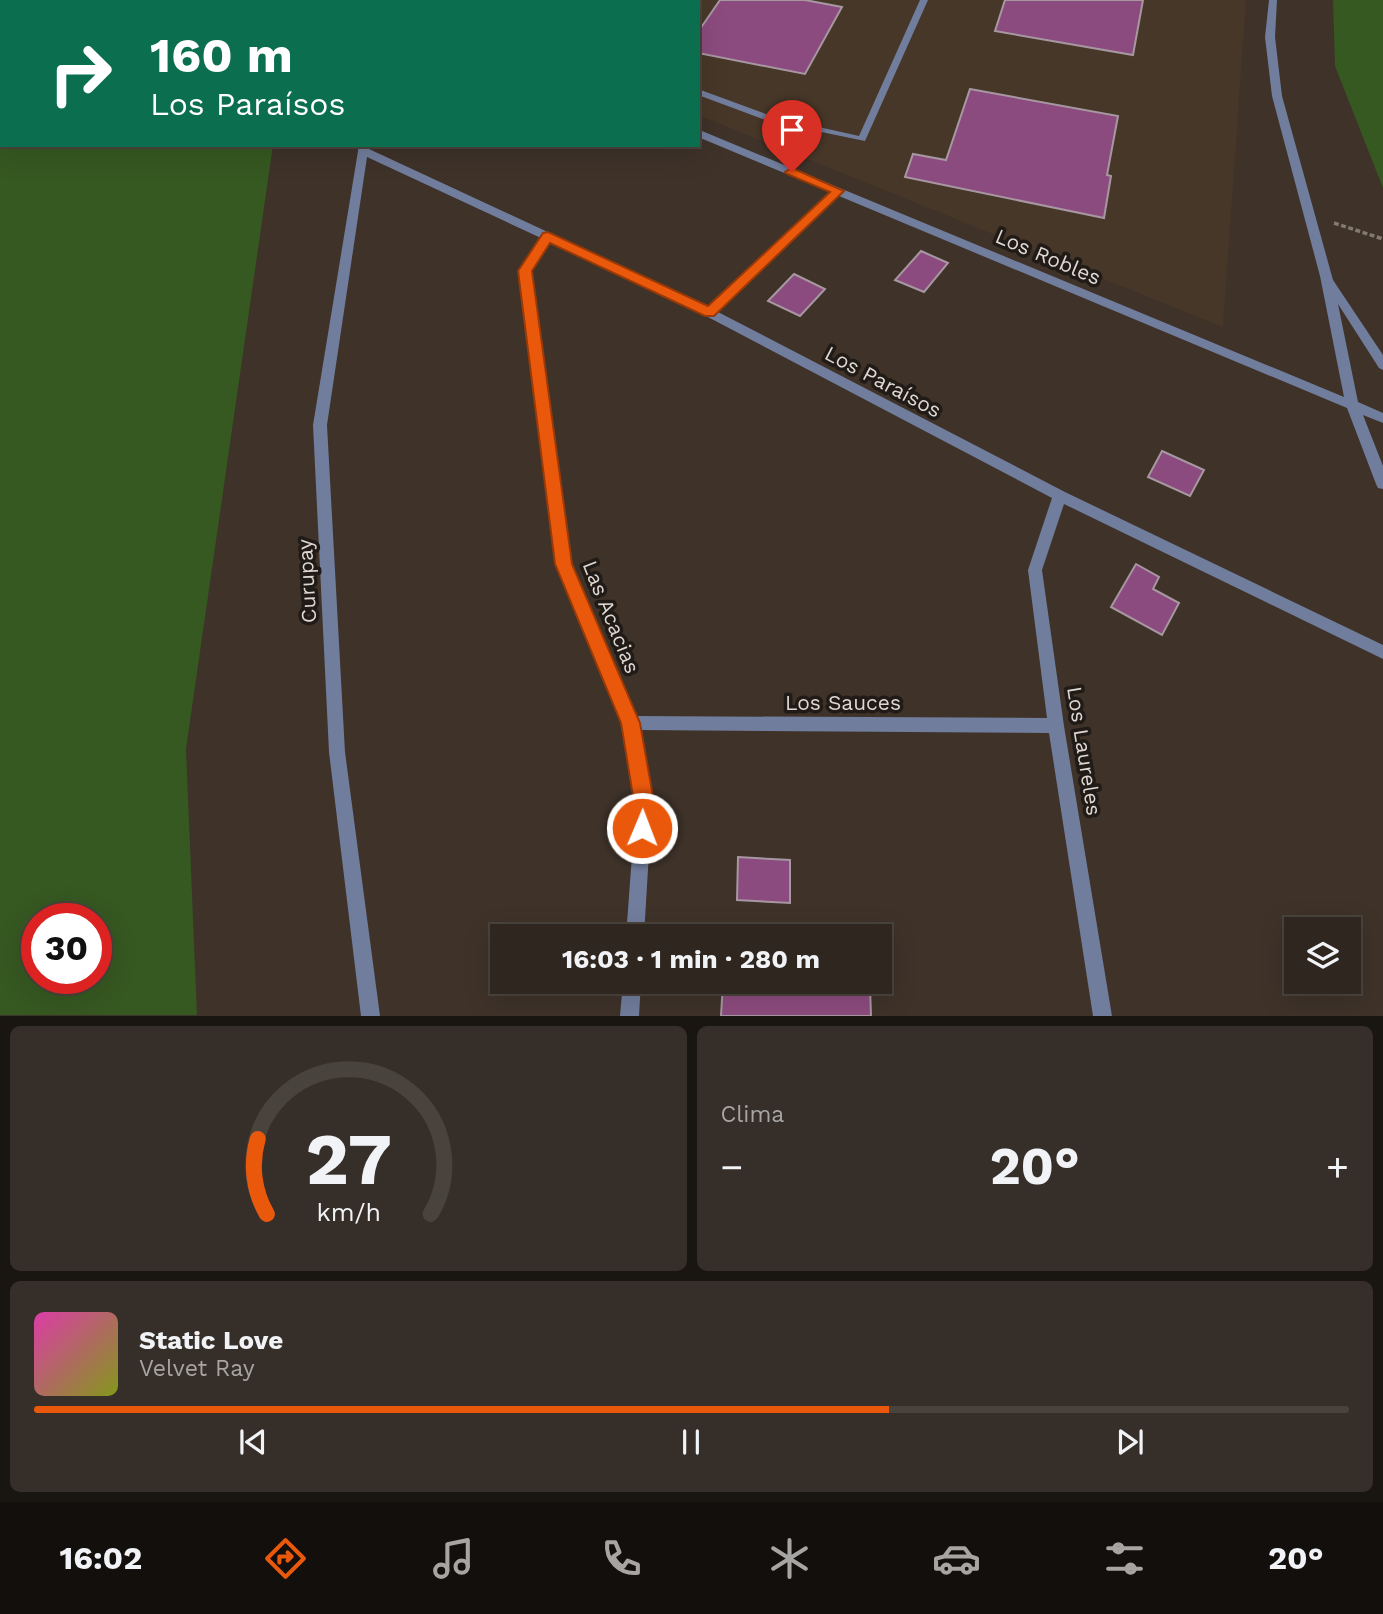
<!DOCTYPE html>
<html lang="es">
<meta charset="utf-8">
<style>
body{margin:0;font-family:"Work Sans",sans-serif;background:#362e28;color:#f1f3f6;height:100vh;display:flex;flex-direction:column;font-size:26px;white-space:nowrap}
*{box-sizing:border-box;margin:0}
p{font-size:23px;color:#a7a5a4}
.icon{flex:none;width:38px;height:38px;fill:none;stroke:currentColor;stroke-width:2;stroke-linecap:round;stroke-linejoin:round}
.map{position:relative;height:1016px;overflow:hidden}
.drawer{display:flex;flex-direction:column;gap:10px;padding:10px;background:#191511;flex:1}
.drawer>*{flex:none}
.banner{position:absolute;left:0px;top:0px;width:700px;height:147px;box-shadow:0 7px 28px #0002,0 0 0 2px #49433d;background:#0b6e4f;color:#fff;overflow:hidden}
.fabs{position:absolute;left:1284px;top:917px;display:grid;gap:14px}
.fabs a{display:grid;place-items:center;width:77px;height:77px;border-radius:0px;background:#2e261f;box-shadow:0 7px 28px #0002,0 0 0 2px #49433d;font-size:35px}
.speed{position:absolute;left:21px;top:903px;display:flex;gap:14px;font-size:35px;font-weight:700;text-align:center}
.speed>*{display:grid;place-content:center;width:91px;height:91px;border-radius:50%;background:#2e261f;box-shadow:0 7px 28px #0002,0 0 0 2px #49433d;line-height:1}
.speed .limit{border:10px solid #d22;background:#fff;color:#111}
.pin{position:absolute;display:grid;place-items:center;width:60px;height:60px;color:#fff;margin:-72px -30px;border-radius:50% 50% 50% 0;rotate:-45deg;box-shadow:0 0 7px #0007}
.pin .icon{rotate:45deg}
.me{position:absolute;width:77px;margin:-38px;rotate:1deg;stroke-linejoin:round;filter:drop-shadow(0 0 5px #0008)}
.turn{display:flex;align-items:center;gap:24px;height:147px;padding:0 35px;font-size:32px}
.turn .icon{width:91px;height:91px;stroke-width:2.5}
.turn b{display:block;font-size:49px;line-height:60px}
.big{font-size:52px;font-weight:700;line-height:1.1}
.drawer .widget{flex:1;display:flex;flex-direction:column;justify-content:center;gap:10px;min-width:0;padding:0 24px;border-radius:10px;background:#362e28}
.drawer .dial{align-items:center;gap:0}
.dial svg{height:182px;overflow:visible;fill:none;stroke:#49433d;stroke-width:7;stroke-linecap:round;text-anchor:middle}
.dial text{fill:#f1f3f6;stroke:none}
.song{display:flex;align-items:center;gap:21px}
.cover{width:84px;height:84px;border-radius:10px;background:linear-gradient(135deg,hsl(320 70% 55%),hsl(70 70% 35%))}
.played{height:7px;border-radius:4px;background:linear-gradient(90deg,#ea580c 65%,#49433d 65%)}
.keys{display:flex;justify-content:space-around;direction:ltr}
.heat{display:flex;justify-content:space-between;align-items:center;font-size:38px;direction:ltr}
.drawer .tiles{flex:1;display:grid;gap:10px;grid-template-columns:1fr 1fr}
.widget:last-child{grid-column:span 2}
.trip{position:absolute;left:490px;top:924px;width:402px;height:70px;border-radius:0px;background:#2e261f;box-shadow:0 7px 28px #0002,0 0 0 2px #49433d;font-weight:700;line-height:70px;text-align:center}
.dock{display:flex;height:112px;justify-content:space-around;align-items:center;background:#120f0c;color:#a7a5a4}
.dock .icon{width:49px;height:49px}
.dock .on{color:#ea580c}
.dock b{font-size:32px;color:#f1f3f6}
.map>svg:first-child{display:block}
.built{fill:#473728}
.green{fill:#365821;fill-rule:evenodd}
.building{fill:#8c4b7e;stroke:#a697a1;stroke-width:2}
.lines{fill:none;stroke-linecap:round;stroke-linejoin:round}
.path{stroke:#827971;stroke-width:3.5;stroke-dasharray:5 2.5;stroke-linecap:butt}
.lane{fill:#717d9c;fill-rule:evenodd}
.street{fill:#717d9c;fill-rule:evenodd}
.route{fill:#ea580c;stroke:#983908;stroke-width:2}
.labels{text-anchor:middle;stroke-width:7;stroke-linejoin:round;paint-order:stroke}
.street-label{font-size:21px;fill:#dfd8d2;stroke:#201b17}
</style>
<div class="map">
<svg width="1383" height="1016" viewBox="0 0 1383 1016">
<rect width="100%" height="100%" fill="#3e3229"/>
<path class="built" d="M416,0H1246L1223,327L698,115V2Z"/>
<path class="green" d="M0,0H360L2,2V145H273L186,749L197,1015H0ZM37,919H96V978H37Z
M1333,0H1383V188L1335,66Z"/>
<path class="building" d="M720,0H805L842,7L805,74L698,53V32Z
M1005,0H1143L1133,55L995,31Z
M970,89L1118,116L1107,175L1111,176L1104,218L905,177L913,154L946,160Z
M921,251L948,263L924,292L895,280Z
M794,274L825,289L800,316L768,301Z
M1162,451L1204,470L1190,496L1148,477Z
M1136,564L1159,577L1153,589L1179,603L1162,635L1111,607Z
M738,857L790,860V903L737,900Z
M723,982H816L870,986L871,1016H721Z"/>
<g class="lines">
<path class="path" d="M1334,223L1383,239"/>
<path class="lane" d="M488,0H497L487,2Z
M920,0H928L865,141L768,121L698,95V89L774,117L859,136Z"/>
<path class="street" d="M1269,0H1277L1275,37L1282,96L1333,280L1383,355V370L1379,368L1338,304L1358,402L1383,413V423L1363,415L1383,466V489L1378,488L1376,484L1347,408L839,196L718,312L1065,492L1383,645V659L1064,504L1042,570L1064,726L1112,1016H1093L1049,733L639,730L652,802L644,936H626L636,802L622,723L557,564L519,271L541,238L367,157L327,425L345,752L380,1016H361L329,752L313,425L359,145H369V149L709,307L830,192L698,137V130L702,131L1344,397L1320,276L1272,96L1265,37ZM550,243L706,316L1052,498L1028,570L1047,718L635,716L571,564L531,271Z
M623,982H641L639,1016H620Z"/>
</g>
<path class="route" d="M792,168L844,191L714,316H705L550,243L532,271L572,564L640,723L654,802L649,835L642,838L635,835L632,828L634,802L621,723L555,564L518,271L543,233L548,232L708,306L830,192L787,174L785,172Z"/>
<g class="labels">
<g class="street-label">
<text transform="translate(1048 257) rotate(23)" y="7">Los Robles</text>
<text transform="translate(883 382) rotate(28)" y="7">Los Paraísos</text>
<text transform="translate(307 581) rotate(-93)" y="7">Curupay</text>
<text transform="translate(611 617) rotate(68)" y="7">Las Acacias</text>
<text x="843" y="710">Los Sauces</text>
<text transform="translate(1084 751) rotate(81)" y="7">Los Laureles</text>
</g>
</g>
</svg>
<div class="fabs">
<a><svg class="icon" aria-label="layers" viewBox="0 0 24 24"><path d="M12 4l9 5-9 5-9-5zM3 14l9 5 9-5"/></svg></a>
</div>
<div class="speed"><div class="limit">30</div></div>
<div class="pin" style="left:792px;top:172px;background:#d93025"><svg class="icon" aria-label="arrive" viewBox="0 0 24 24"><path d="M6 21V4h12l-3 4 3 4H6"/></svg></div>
<svg class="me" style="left:642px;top:828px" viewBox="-20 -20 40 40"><circle r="17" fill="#ea580c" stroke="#fff" stroke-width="3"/><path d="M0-11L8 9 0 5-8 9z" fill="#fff"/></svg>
<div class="trip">16:03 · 1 min · 280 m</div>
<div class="banner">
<div class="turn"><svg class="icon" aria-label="right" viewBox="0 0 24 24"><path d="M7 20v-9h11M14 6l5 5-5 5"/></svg><div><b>160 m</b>Los Paraísos</div></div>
</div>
</div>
<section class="drawer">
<div class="tiles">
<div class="widget dial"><svg viewBox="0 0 100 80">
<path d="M14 69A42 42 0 1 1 86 69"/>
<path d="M14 69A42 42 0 0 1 10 36" stroke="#ea580c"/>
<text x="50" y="56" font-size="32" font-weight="700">27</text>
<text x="50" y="72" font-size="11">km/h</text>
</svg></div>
<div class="widget"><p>Clima</p>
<div class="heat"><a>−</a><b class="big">20°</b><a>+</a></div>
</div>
<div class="widget">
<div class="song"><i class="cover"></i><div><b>Static Love</b><p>Velvet Ray</p></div></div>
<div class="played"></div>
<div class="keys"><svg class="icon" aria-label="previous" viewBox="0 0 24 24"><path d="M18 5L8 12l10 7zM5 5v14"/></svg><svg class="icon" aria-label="pause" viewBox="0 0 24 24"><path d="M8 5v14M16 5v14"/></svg><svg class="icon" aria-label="next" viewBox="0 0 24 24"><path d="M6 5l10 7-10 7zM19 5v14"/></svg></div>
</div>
</div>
</section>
<nav class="dock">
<b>16:02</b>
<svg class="icon on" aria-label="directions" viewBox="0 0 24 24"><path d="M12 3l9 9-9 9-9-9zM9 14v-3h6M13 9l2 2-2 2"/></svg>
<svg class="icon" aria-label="music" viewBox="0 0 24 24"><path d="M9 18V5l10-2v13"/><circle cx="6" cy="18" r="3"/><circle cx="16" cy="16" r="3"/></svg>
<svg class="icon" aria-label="phone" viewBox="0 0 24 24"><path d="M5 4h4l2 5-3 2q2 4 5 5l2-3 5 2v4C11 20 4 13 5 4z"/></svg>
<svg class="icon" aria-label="climate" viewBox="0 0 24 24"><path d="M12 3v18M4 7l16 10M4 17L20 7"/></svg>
<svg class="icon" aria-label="car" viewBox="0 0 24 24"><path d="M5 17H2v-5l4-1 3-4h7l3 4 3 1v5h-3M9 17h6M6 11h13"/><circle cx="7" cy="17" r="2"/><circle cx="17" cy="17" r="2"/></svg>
<svg class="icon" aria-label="filters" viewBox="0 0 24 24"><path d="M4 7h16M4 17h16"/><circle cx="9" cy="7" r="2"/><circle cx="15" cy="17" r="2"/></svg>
<b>20°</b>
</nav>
